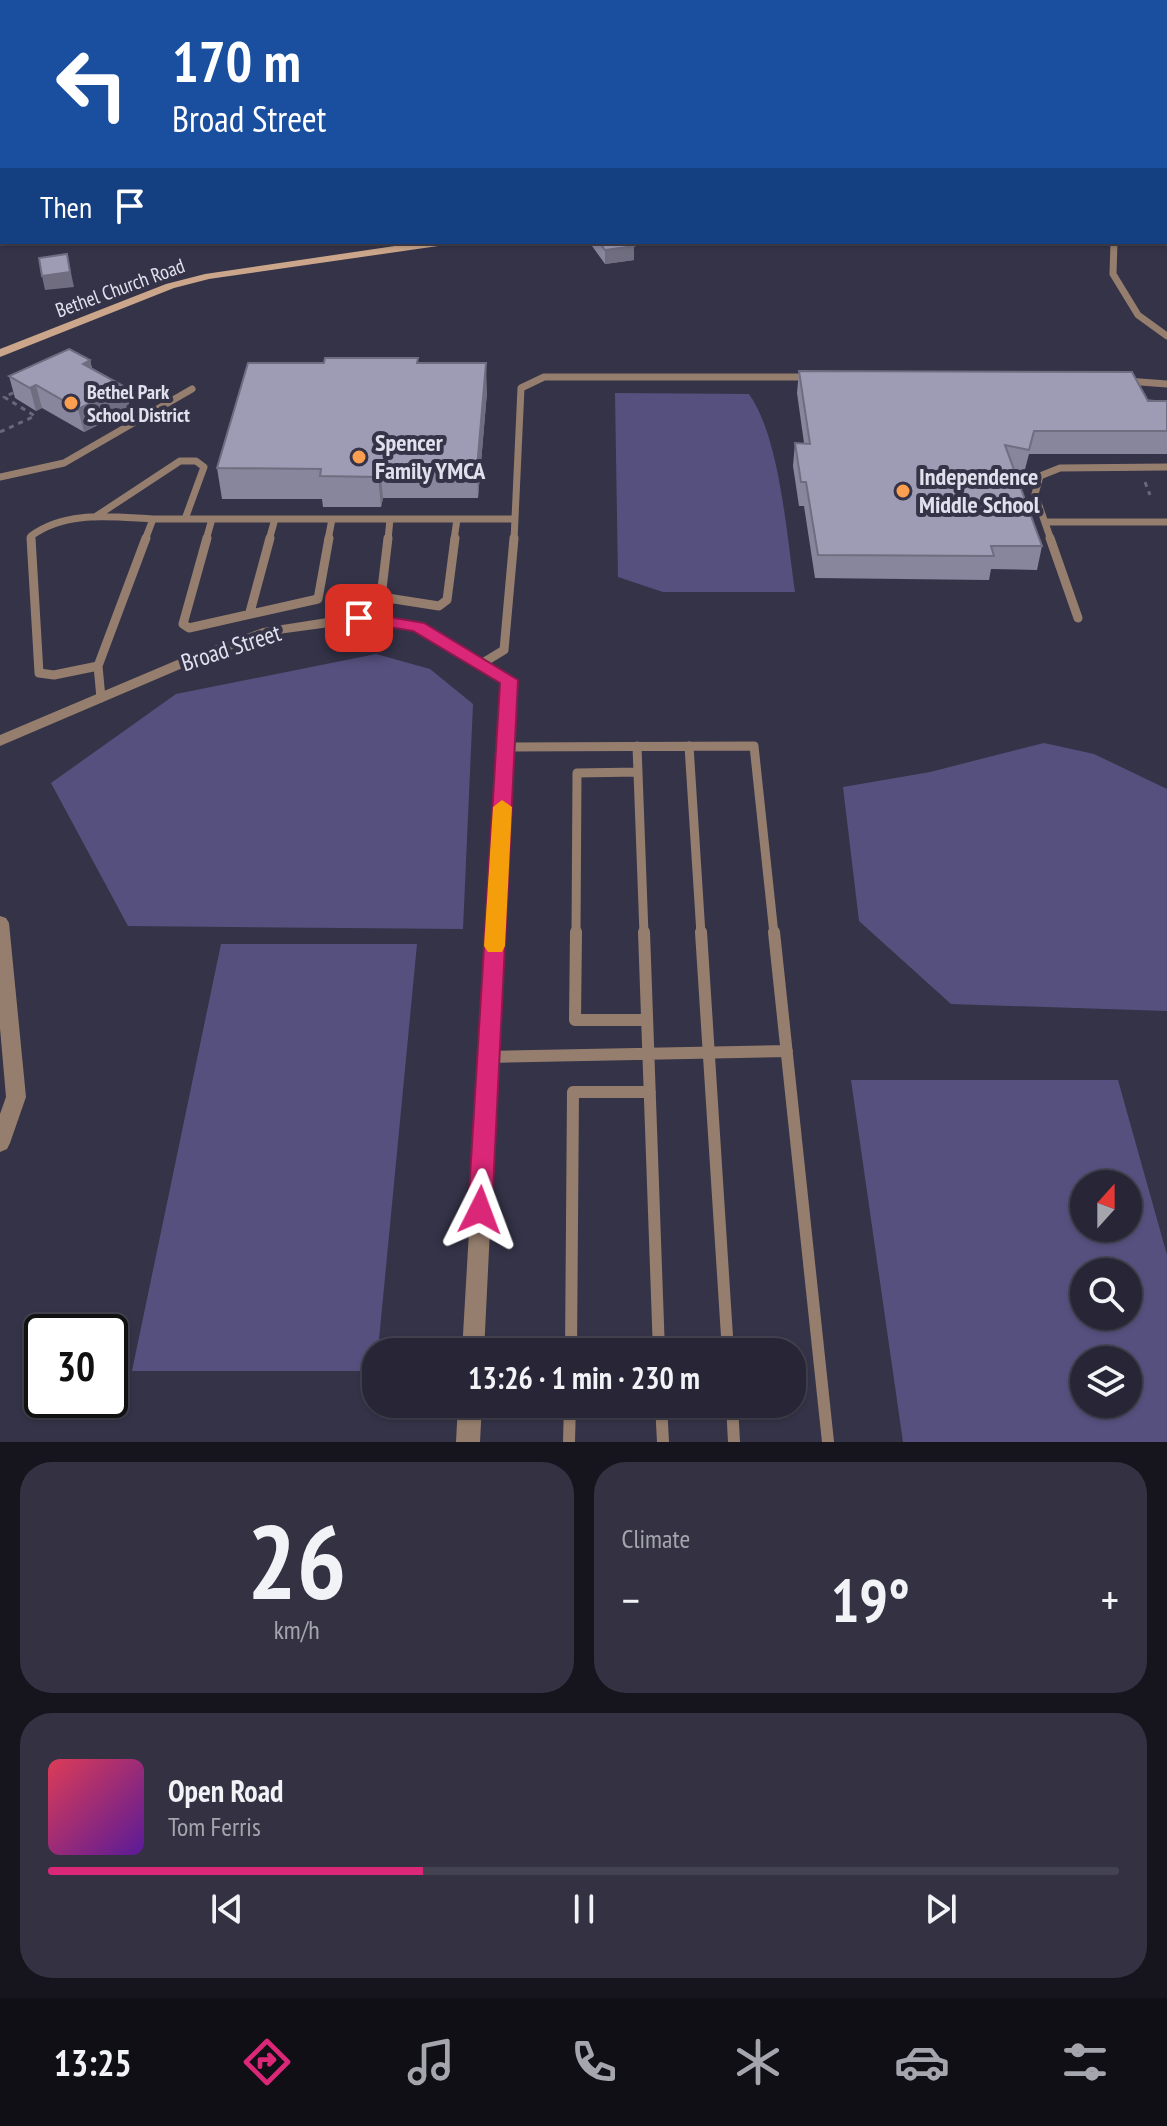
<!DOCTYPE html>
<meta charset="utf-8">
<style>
body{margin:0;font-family:"PT Sans Narrow",sans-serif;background:#343242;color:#f1f3f6;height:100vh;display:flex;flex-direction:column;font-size:30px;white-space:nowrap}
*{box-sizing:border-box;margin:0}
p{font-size:26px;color:#a5a5ad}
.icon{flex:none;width:44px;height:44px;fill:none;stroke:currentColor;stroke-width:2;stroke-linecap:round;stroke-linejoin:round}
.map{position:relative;height:1442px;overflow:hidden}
.details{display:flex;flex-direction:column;gap:20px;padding:20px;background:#16151e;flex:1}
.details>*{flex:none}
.top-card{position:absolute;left:0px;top:0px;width:1168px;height:244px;box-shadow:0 2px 6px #0004,0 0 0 2px #444351;background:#1a4fa0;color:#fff;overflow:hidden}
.needle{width:52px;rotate:21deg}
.buttons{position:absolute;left:1070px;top:1170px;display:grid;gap:16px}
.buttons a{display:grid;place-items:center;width:72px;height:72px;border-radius:50%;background:#282636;box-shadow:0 2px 6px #0004,0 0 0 2px #444351;font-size:40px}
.speed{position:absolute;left:24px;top:1314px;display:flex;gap:16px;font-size:40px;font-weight:700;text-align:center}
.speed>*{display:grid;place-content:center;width:104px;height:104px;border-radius:50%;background:#282636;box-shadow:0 2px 6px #0004,0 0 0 2px #444351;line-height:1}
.speed .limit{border:4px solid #111;border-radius:12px;background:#fff;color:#111}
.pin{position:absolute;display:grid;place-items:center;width:68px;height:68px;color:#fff;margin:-34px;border-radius:16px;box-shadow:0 4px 12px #0006}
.me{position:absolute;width:88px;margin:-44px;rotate:3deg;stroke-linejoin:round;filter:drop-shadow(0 0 6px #0008)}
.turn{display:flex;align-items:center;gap:28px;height:168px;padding:0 40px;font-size:36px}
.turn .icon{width:104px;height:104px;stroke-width:2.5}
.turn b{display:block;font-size:56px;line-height:68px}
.then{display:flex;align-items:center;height:76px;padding:0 40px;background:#0003;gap:16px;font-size:30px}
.big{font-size:60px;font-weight:800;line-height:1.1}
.details .widget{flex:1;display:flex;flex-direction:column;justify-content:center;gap:12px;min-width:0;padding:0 28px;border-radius:32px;background:#343242}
.details .dial{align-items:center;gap:0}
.dial b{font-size:104px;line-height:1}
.song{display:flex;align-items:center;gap:24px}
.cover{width:96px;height:96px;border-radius:12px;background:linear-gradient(135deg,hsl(350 70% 55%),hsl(270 70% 35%))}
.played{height:8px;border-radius:4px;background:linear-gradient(90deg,#db2777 35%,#444351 35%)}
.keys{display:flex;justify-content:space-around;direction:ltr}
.heat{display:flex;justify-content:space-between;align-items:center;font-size:44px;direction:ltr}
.details .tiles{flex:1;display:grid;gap:20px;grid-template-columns:1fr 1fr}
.widget:last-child{grid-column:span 2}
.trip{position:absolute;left:362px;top:1338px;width:444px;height:80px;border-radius:32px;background:#282636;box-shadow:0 2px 6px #0004,0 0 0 2px #444351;font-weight:800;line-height:80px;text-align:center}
.tabs{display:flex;height:128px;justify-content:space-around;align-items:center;background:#100f16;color:#a5a5ad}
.tabs .icon{width:56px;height:56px}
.tabs .active{color:#db2777}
.tabs b{font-size:36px;color:#f1f3f6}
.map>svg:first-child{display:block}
.green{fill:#56507e;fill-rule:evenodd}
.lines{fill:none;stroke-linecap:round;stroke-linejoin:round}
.stream{stroke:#585075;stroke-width:4}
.path{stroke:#69687a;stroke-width:3;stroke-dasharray:5 5;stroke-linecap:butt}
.lane-far2{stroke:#957e6d;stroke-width:7}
.lane-far1{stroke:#957e6d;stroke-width:9}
.lane{stroke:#957e6d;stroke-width:12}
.street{fill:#957e6d;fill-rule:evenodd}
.secondary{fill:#cba68a;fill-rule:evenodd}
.tram{stroke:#c7c6d4;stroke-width:2}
.wall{fill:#88869c}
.shaded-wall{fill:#6f6d7f}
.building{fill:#9e9cb5;stroke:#6f6d7f;stroke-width:2}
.route{fill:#db2777;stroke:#8e194d;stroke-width:2}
.slow{fill:#f59e0b}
.poi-dot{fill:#fb9e50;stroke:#353348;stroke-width:3}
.labels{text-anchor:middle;stroke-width:8;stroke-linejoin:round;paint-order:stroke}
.far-street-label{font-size:20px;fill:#e1e0ed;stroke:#353348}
.far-poi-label{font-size:20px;font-weight:bold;fill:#e1e0ed;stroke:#353348;text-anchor:start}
.poi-label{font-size:24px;font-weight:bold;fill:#e1e0ed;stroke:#353348;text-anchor:start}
.street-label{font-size:24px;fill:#e1e0ed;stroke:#353348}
</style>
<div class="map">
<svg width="1167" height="1442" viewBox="0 0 1167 1442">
<rect width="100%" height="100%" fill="#353348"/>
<path class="green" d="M615,393L749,394C780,437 787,538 795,592H663L618,577Z
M376,654L430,669L473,704L463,929L128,926L51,783L176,694Z
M1044,743L1094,754L1167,789V1011L951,1004L859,921L843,787L930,772Z
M221,944H417L376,1371H132Z
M851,1080H1118L1167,1255V1442H903ZM1128,1184V1228H1084V1184ZM1128,1272V1316H1084V1272ZM1128,1360V1404H1084V1360Z"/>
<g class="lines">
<path class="stream" d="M98,2L104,0"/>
<path class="path" d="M0,432L35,416L4,397L15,392
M1145,482L1150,495"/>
<path class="lane-far2" d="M960,242H1006
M1114,242L1113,274L1138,315L1167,336
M1127,381L1167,384
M0,477L64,463L192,389
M95,517L180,461H196L204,467L185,519
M1045,522H1167
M31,540V536C66,510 112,517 153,519
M145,540L153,519H515
M206,540L212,519
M269,540L275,519
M328,540L332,519
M388,540L390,519
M454,540L457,519
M514,540L521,388L544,377H808
M1051,540L1035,494L1040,476L1060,468L1167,467"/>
<path class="lane-far1" d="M31,538L39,673L54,675L98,666
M207,538L183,624L189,628L318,599L329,538
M388,538L381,597L439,606L447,600L455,538
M1050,538L1078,618
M250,612L270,538
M481,664L504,650L514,538
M101,698L98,666L146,538
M637,746L644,934
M689,746L701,934
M505,747L754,746L774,934
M576,934L577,773L638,772"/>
<path class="lane" d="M576,932L575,1020H647
M644,932L659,1352
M701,932L728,1352
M774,932L828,1442
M489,1057L787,1051
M571,1352L573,1092H650
M661,1404L663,1442
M732,1404L734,1442
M569,1442L570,1404"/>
<path class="street" d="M787,0H798L799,2H788Z
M964,0H973L974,2H965Z
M0,4H2V10H0Z
M0,85H2V91H0Z
M359,613L423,624L517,680L484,1352H462L501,682L414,631L359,623L271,635L192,664L0,746V735L182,658L263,628Z
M0,916L6,918L9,923L26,1097L10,1143L7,1149L0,1152V1114L6,1097L0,1028Z
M458,1404H482L480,1442H456Z"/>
<path class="secondary" d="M1166,141H1167V147H1166Z
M422,242H450L445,245L209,279L174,288L0,357V349L166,284L205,274Z"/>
<path class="tram" d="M65,2L73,0"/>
</g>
<path class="wall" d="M592,242H631L634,260L605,264L592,246Z
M90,360L92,368L125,387L130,409L84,432L42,408L36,411L15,398L9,376Z
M418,363L487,392L478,498H383L381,507H323L322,499H222L217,468Z
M799,371L1167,401V454H1029L1024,473L1015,471L1042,546L1037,570L991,569L989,580L815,578L804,506H799L793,466L795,443H804L797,393Z"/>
<path class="shaded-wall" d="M722,242H745V243L722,246Z
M787,242H812L787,245Z
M634,246V260L605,264V250Z
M67,254L74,287L45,290L42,276Z
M90,360L95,383L83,364Z
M486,363L487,392L478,498L477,468Z
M36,385L42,408L36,411L30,388Z
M125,387L130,409L84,432L78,409Z
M380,468L383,498L381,507L378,477Z"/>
<path class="building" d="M175,0H420L425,1L431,0H554L555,2H169Z
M746,0H760L761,2H749Z
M1025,0H1046L1048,2H1027Z
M599,242H631L634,246L605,250Z
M67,254L70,272L42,276L39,258Z
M69,349L90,360L83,364L125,387L78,409L36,385L30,388L9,376Z
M325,358H418L417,363H486L477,468H380L378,477L320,476L321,469L217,468L248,363H324Z
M799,371L1132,372L1148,401H1167V431H1034L1029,450L1005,445L1042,546H991L994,556L818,555L806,482H801L795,443L810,444Z"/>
<path class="route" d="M359,612L424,623L518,680L492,1210L489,1218L480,1221L472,1218L468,1210L500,683L413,631L353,621L350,618Z"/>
<path class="slow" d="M502,800L512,807L505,946L502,952H488L484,946L493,807Z"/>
<g class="poi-dot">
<circle cx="71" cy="403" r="8"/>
<circle cx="359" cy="457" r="8"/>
<circle cx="903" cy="491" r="8"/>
</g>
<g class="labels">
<g class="far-street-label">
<text transform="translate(120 288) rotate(-20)" y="7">Bethel Church Road</text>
</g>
<g class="far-poi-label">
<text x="87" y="399">Bethel Park<tspan x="87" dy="23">School District</tspan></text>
</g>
<g class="poi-label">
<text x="375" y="451">Spencer<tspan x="375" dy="28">Family YMCA</tspan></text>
<text x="919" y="485">Independence<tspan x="919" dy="28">Middle School</tspan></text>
</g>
<g class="street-label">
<text transform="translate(231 648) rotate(-18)" y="8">Broad Street</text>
</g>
</g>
</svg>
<div class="buttons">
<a><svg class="needle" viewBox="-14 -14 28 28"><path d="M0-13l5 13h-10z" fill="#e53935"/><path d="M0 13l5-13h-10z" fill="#a5a5ad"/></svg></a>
<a><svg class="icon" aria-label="search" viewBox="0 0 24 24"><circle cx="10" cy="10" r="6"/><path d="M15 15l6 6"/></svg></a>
<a><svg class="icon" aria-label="layers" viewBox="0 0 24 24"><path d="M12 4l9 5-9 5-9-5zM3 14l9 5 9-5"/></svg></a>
</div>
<div class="speed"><div class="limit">30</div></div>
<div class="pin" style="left:359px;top:618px;background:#d93025"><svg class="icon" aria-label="arrive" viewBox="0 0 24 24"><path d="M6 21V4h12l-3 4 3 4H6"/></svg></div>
<svg class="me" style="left:480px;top:1210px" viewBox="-20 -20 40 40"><path d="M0-17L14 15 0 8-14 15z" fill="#db2777" stroke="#fff" stroke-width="4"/></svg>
<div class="trip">13:26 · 1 min · 230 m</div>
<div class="top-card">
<div class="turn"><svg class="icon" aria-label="left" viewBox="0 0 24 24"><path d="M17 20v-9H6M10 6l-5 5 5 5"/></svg><div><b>170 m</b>Broad Street</div></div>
<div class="then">Then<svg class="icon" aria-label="arrive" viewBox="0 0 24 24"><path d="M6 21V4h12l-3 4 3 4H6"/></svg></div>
</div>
</div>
<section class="details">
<div class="tiles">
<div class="widget dial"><b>26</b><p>km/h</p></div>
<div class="widget"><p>Climate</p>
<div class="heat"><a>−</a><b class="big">19°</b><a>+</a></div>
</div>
<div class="widget">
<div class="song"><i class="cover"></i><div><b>Open Road</b><p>Tom Ferris</p></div></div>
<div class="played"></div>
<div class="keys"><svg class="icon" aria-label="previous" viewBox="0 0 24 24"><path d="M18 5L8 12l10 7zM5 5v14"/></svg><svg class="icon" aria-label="pause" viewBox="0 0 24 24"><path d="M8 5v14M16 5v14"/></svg><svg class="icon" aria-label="next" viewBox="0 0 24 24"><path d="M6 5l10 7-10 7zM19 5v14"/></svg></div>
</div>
</div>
</section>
<nav class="tabs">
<b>13:25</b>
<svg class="icon active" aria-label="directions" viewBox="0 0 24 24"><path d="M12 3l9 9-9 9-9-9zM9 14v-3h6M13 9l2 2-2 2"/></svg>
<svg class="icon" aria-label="music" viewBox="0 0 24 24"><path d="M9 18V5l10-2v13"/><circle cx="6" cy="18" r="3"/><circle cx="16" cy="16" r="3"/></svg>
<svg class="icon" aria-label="phone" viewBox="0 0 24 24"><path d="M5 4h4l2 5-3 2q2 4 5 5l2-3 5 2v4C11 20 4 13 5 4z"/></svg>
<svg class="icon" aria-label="climate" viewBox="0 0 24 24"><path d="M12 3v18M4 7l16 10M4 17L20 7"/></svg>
<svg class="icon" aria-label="car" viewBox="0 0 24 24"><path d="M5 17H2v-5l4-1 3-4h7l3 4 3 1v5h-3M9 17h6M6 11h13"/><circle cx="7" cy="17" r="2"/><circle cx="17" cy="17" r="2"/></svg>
<svg class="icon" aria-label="filters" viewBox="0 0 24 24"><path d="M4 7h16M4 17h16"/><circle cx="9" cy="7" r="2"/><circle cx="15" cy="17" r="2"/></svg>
</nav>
